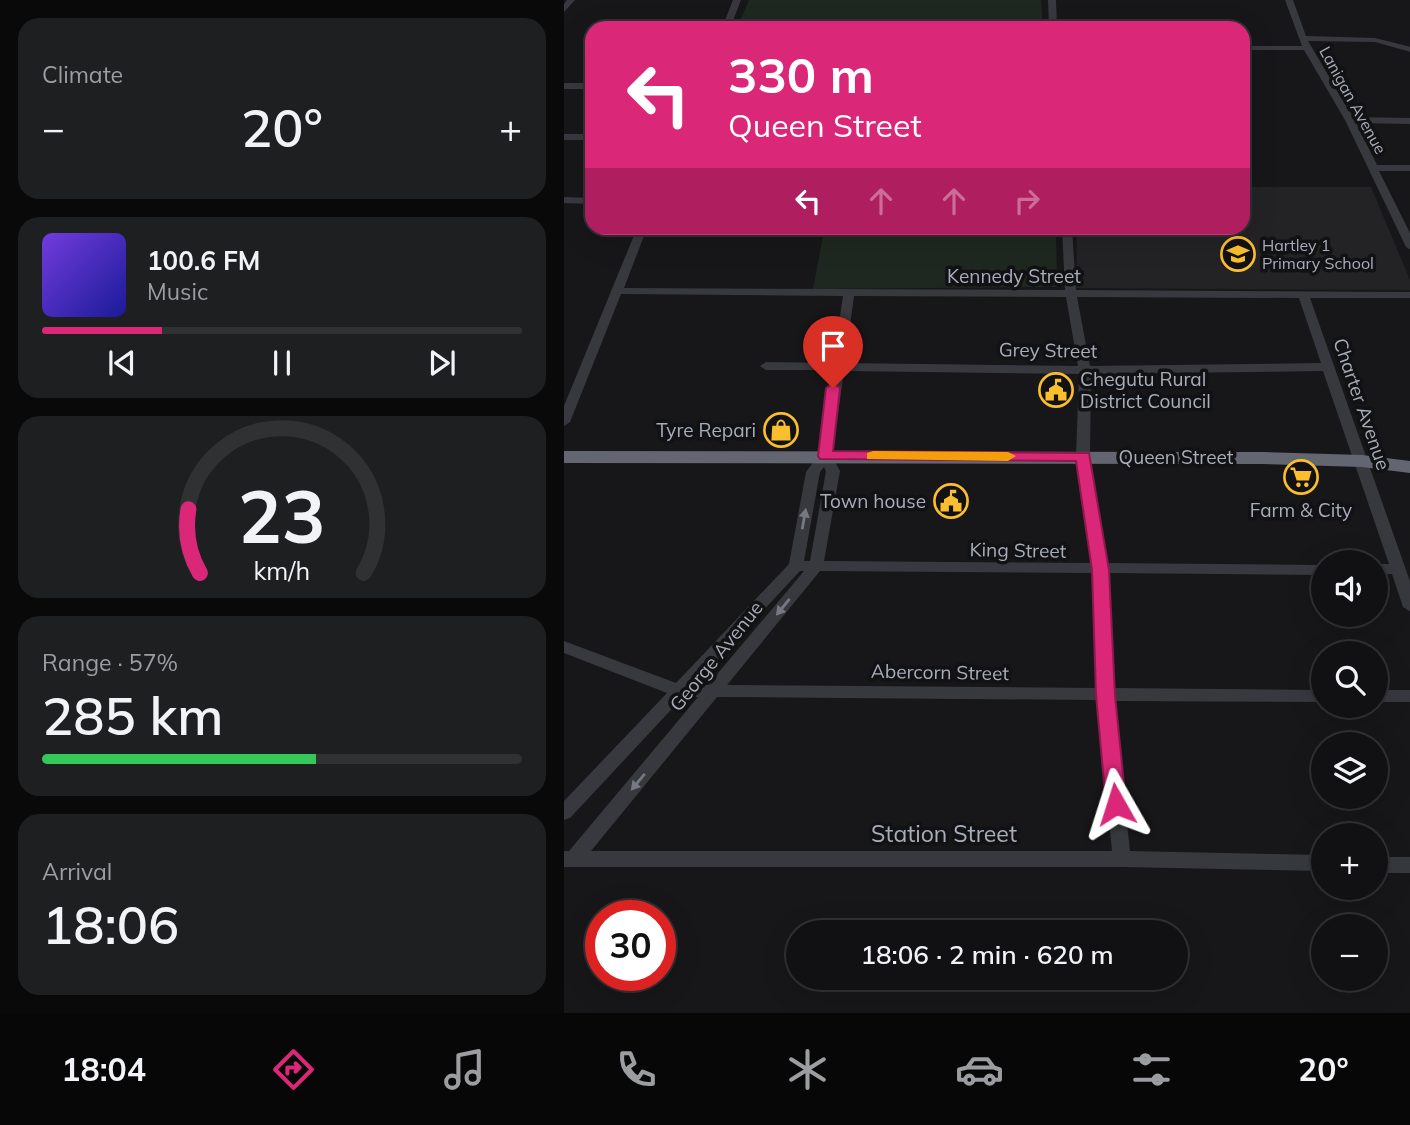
<!DOCTYPE html>
<meta charset="utf-8">
<style>
body{margin:0;font-family:Mulish,sans-serif;background:#1e1f21;color:#f1f3f6;height:100vh;display:flex;flex-direction:column;font-size:26px;white-space:nowrap}
*{box-sizing:border-box;margin:0}
p{font-size:23px;color:#9c9da0}
.icon{flex:none;width:38px;height:38px;fill:none;stroke:currentColor;stroke-width:2;stroke-linecap:round;stroke-linejoin:round}
.map{position:relative;flex:1;overflow:hidden}
.sheet{display:flex;flex-direction:column;gap:18px;padding:18px;background:#09090a;width:564px}
.sheet>*{flex:none}
.top-card{position:absolute;left:21px;top:21px;width:665px;height:214px;border-radius:21px;box-shadow:0 7px 28px #0002,0 0 0 2px #303133;background:#db2777;color:#fff;overflow:hidden}
.fabs{position:absolute;left:747px;top:550px;display:grid;gap:14px}
.fabs a{display:grid;place-items:center;width:77px;height:77px;border-radius:50%;background:#111113;box-shadow:0 7px 28px #0002,0 0 0 2px #303133;font-size:35px}
.speed{position:absolute;left:21px;top:900px;display:flex;gap:14px;font-size:35px;font-weight:700;text-align:center}
.speed>*{display:grid;place-content:center;width:91px;height:91px;border-radius:50%;background:#111113;box-shadow:0 7px 28px #0002,0 0 0 2px #303133;line-height:1}
.speed .limit{border:10px solid #d22;background:#fff;color:#111}
.pin{position:absolute;display:grid;place-items:center;width:60px;height:60px;color:#fff;margin:-72px -30px;border-radius:50% 50% 50% 0;rotate:-45deg;box-shadow:0 0 7px #0007}
.pin .icon{rotate:45deg}
.me{position:absolute;width:77px;margin:-38px;rotate:354deg;stroke-linejoin:round;filter:drop-shadow(0 0 5px #0008)}
.turn{display:flex;align-items:center;gap:24px;height:147px;padding:0 28px;font-size:32px}
.turn .icon{width:91px;height:91px;stroke-width:2.5}
.turn b{display:block;font-size:49px;line-height:60px}
.lanes{display:flex;align-items:center;height:66px;padding:0 28px;background:#0003;justify-content:center;gap:35px;direction:ltr}
.lanes .off{opacity:.35}
.big{font-size:52px;font-weight:600;line-height:1.1}
.sheet .widget{flex:1;display:flex;flex-direction:column;justify-content:center;gap:10px;min-width:0;padding:0 24px;border-radius:21px;background:#1e1f21}
.sheet .dial{align-items:center;gap:0}
.dial svg{height:182px;overflow:visible;fill:none;stroke:#303133;stroke-width:7;stroke-linecap:round;text-anchor:middle}
.dial text{fill:#f1f3f6;stroke:none}
.song{display:flex;align-items:center;gap:21px}
.cover{width:84px;height:84px;border-radius:10px;background:linear-gradient(135deg,hsl(260 70% 55%),hsl(240 70% 35%))}
.played{height:7px;border-radius:4px;background:linear-gradient(90deg,#db2777 25%,#303133 25%)}
.keys{display:flex;justify-content:space-around;direction:ltr}
.heat{display:flex;justify-content:space-between;align-items:center;font-size:38px;direction:ltr}
.charge{height:10px;border-radius:5px;background:linear-gradient(90deg,#34c759 57%,#303133 0)}
.trip{position:absolute;left:222px;top:920px;width:402px;height:70px;border-radius:35px;background:#111113;box-shadow:0 7px 28px #0002,0 0 0 2px #303133;font-weight:600;line-height:70px;text-align:center}
.dock{display:flex;height:112px;justify-content:space-around;align-items:center;background:#070708;color:#9c9da0}
.dock .icon{width:49px;height:49px}
.dock .current{color:#db2777}
.dock b{font-size:32px;color:#f1f3f6}
main{display:flex;flex:1;min-height:0}
.map>svg:first-child{display:block}
.built{fill:#232326}
.green{fill:#1f2820}
.lines{fill:none;stroke-linecap:round;stroke-linejoin:round}
.minor{fill:#38393e;fill-rule:evenodd}
.highway{fill:#636670;fill-rule:evenodd}
.oneway{fill:#767982}
.route{fill:#db2777;stroke:#8e194d;stroke-width:2}
.slow{fill:#f59e0b}
.labels{text-anchor:middle;stroke-width:7;stroke-linejoin:round;paint-order:stroke}
.far-street-label{font-size:16px;fill:#a8adba;stroke:#121214}
.far-poi-label{font-size:16px;fill:#a8adba;stroke:#121214;text-anchor:start}
.street-label{font-size:19px;fill:#a8adba;stroke:#121214}
.poi-label{font-size:19px;fill:#a8adba;stroke:#121214;text-anchor:end}
.near-street-label{font-size:23px;fill:#a8adba;stroke:#121214}
</style>
<main>
<section class="sheet">
<div class="widget"><p>Climate</p>
<div class="heat"><a>−</a><b class="big">20°</b><a>+</a></div>
</div>
<div class="widget">
<div class="song"><i class="cover"></i><div><b>100.6 FM</b><p>Music</p></div></div>
<div class="played"></div>
<div class="keys"><svg class="icon" aria-label="previous" viewBox="0 0 24 24"><path d="M18 5L8 12l10 7zM5 5v14"/></svg><svg class="icon" aria-label="pause" viewBox="0 0 24 24"><path d="M8 5v14M16 5v14"/></svg><svg class="icon" aria-label="next" viewBox="0 0 24 24"><path d="M6 5l10 7-10 7zM19 5v14"/></svg></div>
</div>
<div class="widget dial"><svg viewBox="0 0 100 80">
<path d="M14 69A42 42 0 1 1 86 69"/>
<path d="M14 69A42 42 0 0 1 9 41" stroke="#db2777"/>
<text x="50" y="56" font-size="32" font-weight="700">23</text>
<text x="50" y="72" font-size="11">km/h</text>
</svg></div>
<div class="widget"><p>Range · 57%</p><b class="big">285 km</b><div class="charge"></div></div>
<div class="widget"><p>Arrival</p><b class="big">18:06</b></div>
</section>
<div class="map">
<svg width="847" height="1013" viewBox="0 0 847 1013">
<rect width="100%" height="100%" fill="#171719"/>
<path class="built" d="M679,187H807L846,280V290L512,288L513,228H679Z"/>
<path class="green" d="M185,0H477L479,28H173Z
M92,228H492L493,287L249,289L259,236L90,233Z"/>
<g class="lines">
<path class="minor" d="M3,0H11L0,12V4Z
M169,0H177L166,28H158Z
M484,0H492L493,28H485Z
M721,0H729L742,36L811,38L847,47V52L811,42L744,41L789,117L847,118V124L792,123L813,165H847V171H815L847,235V250L842,247L781,120L740,50H679V46H738Z
M0,83H28V89H0Z
M0,134H28V140H0Z
M0,197L28,198V204L0,203Z
M73,228H83L60,288L501,290L498,228H508L512,290L847,292V298H746L847,584V612L839,607L828,574H812V564H825L759,371L527,374L526,456L543,563L760,565V575L544,573L549,688L760,690V702L550,701L566,851L760,855V871L558,867H0V851H5L134,697H119L6,818L0,820V801L103,693L0,653V641L112,683L225,564L242,472L254,456L267,370H202L196,366L202,362L269,363L279,296L57,294L6,422L0,426V406ZM290,296L502,297L514,366L281,363ZM513,297L735,298L757,363L526,366ZM280,371L515,374L512,456L528,563L260,561L276,471L268,456ZM260,467L262,471L246,561H240L256,472ZM236,571H240L144,685H130ZM256,571L530,573L533,688L163,685ZM153,697L533,700L548,851H27Z
M812,690H847V702H812Z
M812,857H847V873H812Z"/>
<path class="highway" d="M0,451L699,452L798,455L847,461V473L798,467L699,464L0,463Z"/>
</g>
<defs><path id="oneway-solid" d="M-6-.8H1V-3.2L6.5 0L1 3.2V.8H-6Z" transform="scale(1.75)"/></defs>
<g class="oneway">
<use href="#oneway-solid" transform="translate(240 519) rotate(-80)"/>
<use href="#oneway-solid" transform="translate(219 607) rotate(129)"/>
<use href="#oneway-solid" transform="translate(74 782) rotate(130)"/>
</g>
<path class="route" d="M269,383L276,388L269,451L525,453L545,570L551,695L562,804L559,810H545L542,804L532,695L528,570L512,461L256,459L254,456L262,388Z"/>
<path class="slow" d="M309,451L444,452L452,456L444,461L303,459V453Z"/>
<defs>
<g id="school-ring" transform="scale(1.75)"><circle r="9.5" fill="#121214" stroke="#fbbe2d" stroke-width="1.5"/><path d="M0-5L7-2L0 1L-7-2ZM-4 1L0 2.5L4 1V4Q0 6-4 4Z" fill="#fbbe2d"/></g>
<g id="civic-ring" transform="scale(1.75)"><circle r="9.5" fill="#121214" stroke="#fbbe2d" stroke-width="1.5"/><path d="M-.6-6.5H3V-4.5H.6V-3L4-1V1h2V6H-6V1h2V-1L-.6-3ZM-1.2 2.5V6h2.4V2.5Z" fill="#fbbe2d"/></g>
<g id="shop-ring" transform="scale(1.75)"><circle r="9.5" fill="#121214" stroke="#fbbe2d" stroke-width="1.5"/><path d="M-5-2.5h2.3a2.7 3.5 0 0 1 5.4 0H5L5.5 6h-11ZM-1.5-2.5h3a1.5 2.3 0 0 0-3 0Z" fill="#fbbe2d"/></g>
<g id="supermarket-ring" transform="scale(1.75)"><circle r="9.5" fill="#121214" stroke="#fbbe2d" stroke-width="1.5"/><path d="M-6-5.5h2.5l.6 2H6L4.5 2H-2.5L-4.4-4H-6ZM-1.5 3.2a1.3 1.3 0 1 0 .1 0ZM3 3.2a1.3 1.3 0 1 0 .1 0Z" fill="#fbbe2d"/></g>
</defs>
<g fill-rule="evenodd">
<use href="#school-ring" x="674" y="254"/>
<use href="#civic-ring" x="492" y="390"/>
<use href="#shop-ring" x="217" y="430"/>
<use href="#supermarket-ring" x="737" y="477"/>
<use href="#civic-ring" x="387" y="501"/>
</g>
<g class="labels">
<g class="far-street-label">
<text transform="translate(789 100) rotate(61)" y="6">Lanigan Avenue</text>
</g>
<g class="far-poi-label">
<text x="698" y="251">Hartley 1<tspan x="698" dy="18">Primary School</tspan></text>
</g>
<g class="street-label">
<text x="450" y="283">Kennedy Street</text>
<text transform="translate(484 350) rotate(1)" y="7">Grey Street</text>
<text transform="translate(798 404) rotate(71)" y="7">Charter Avenue</text>
<text x="612" y="464">Queen Street</text>
<text transform="translate(454 550) rotate(1)" y="7">King Street</text>
<text transform="translate(152 656) rotate(-51)" y="7">George Avenue</text>
<text transform="translate(376 672) rotate(1)" y="7">Abercorn Street</text>
</g>
<g class="poi-label">
<text x="516" y="386" text-anchor="start">Chegutu Rural<tspan x="516" dy="22">District Council</tspan></text>
<text x="192" y="437">Tyre Repari</text>
<text x="362" y="508">Town house</text>
<text x="737" y="517" text-anchor="middle">Farm &amp; City</text>
</g>
<g class="near-street-label">
<text x="380" y="842">Station Street</text>
</g>
</g>
</svg>
<div class="fabs">
<a><svg class="icon" aria-label="sound" viewBox="0 0 24 24"><path d="M4 9h4l5-4v14l-5-4H4zM17 9q2 3 0 6"/></svg></a>
<a><svg class="icon" aria-label="search" viewBox="0 0 24 24"><circle cx="10" cy="10" r="6"/><path d="M15 15l6 6"/></svg></a>
<a><svg class="icon" aria-label="layers" viewBox="0 0 24 24"><path d="M12 4l9 5-9 5-9-5zM3 14l9 5 9-5"/></svg></a>
<a>+</a>
<a>−</a>
</div>
<div class="speed"><div class="limit">30</div></div>
<div class="pin" style="left:269px;top:388px;background:#d93025"><svg class="icon" aria-label="arrive" viewBox="0 0 24 24"><path d="M6 21V4h12l-3 4 3 4H6"/></svg></div>
<svg class="me" style="left:552px;top:804px" viewBox="-20 -20 40 40"><path d="M0-17L14 15 0 8-14 15z" fill="#db2777" stroke="#fff" stroke-width="4"/></svg>
<div class="trip">18:06 · 2 min · 620 m</div>
<div class="top-card">
<div class="turn"><svg class="icon" aria-label="left" viewBox="0 0 24 24"><path d="M17 20v-9H6M10 6l-5 5 5 5"/></svg><div><b>330 m</b>Queen Street</div></div>
<div class="lanes"><svg class="icon" aria-label="left" viewBox="0 0 24 24"><path d="M17 20v-9H6M10 6l-5 5 5 5"/></svg><svg class="icon off" aria-label="ahead" viewBox="0 0 24 24"><path d="M12 20V5M6 11l6-6 6 6"/></svg><svg class="icon off" aria-label="ahead" viewBox="0 0 24 24"><path d="M12 20V5M6 11l6-6 6 6"/></svg><svg class="icon off" aria-label="right" viewBox="0 0 24 24"><path d="M7 20v-9h11M14 6l5 5-5 5"/></svg></div>
</div>
</div>
</main>
<nav class="dock">
<b>18:04</b>
<svg class="icon current" aria-label="directions" viewBox="0 0 24 24"><path d="M12 3l9 9-9 9-9-9zM9 14v-3h6M13 9l2 2-2 2"/></svg>
<svg class="icon" aria-label="music" viewBox="0 0 24 24"><path d="M9 18V5l10-2v13"/><circle cx="6" cy="18" r="3"/><circle cx="16" cy="16" r="3"/></svg>
<svg class="icon" aria-label="phone" viewBox="0 0 24 24"><path d="M5 4h4l2 5-3 2q2 4 5 5l2-3 5 2v4C11 20 4 13 5 4z"/></svg>
<svg class="icon" aria-label="climate" viewBox="0 0 24 24"><path d="M12 3v18M4 7l16 10M4 17L20 7"/></svg>
<svg class="icon" aria-label="car" viewBox="0 0 24 24"><path d="M5 17H2v-5l4-1 3-4h7l3 4 3 1v5h-3M9 17h6M6 11h13"/><circle cx="7" cy="17" r="2"/><circle cx="17" cy="17" r="2"/></svg>
<svg class="icon" aria-label="filters" viewBox="0 0 24 24"><path d="M4 7h16M4 17h16"/><circle cx="9" cy="7" r="2"/><circle cx="15" cy="17" r="2"/></svg>
<b>20°</b>
</nav>
